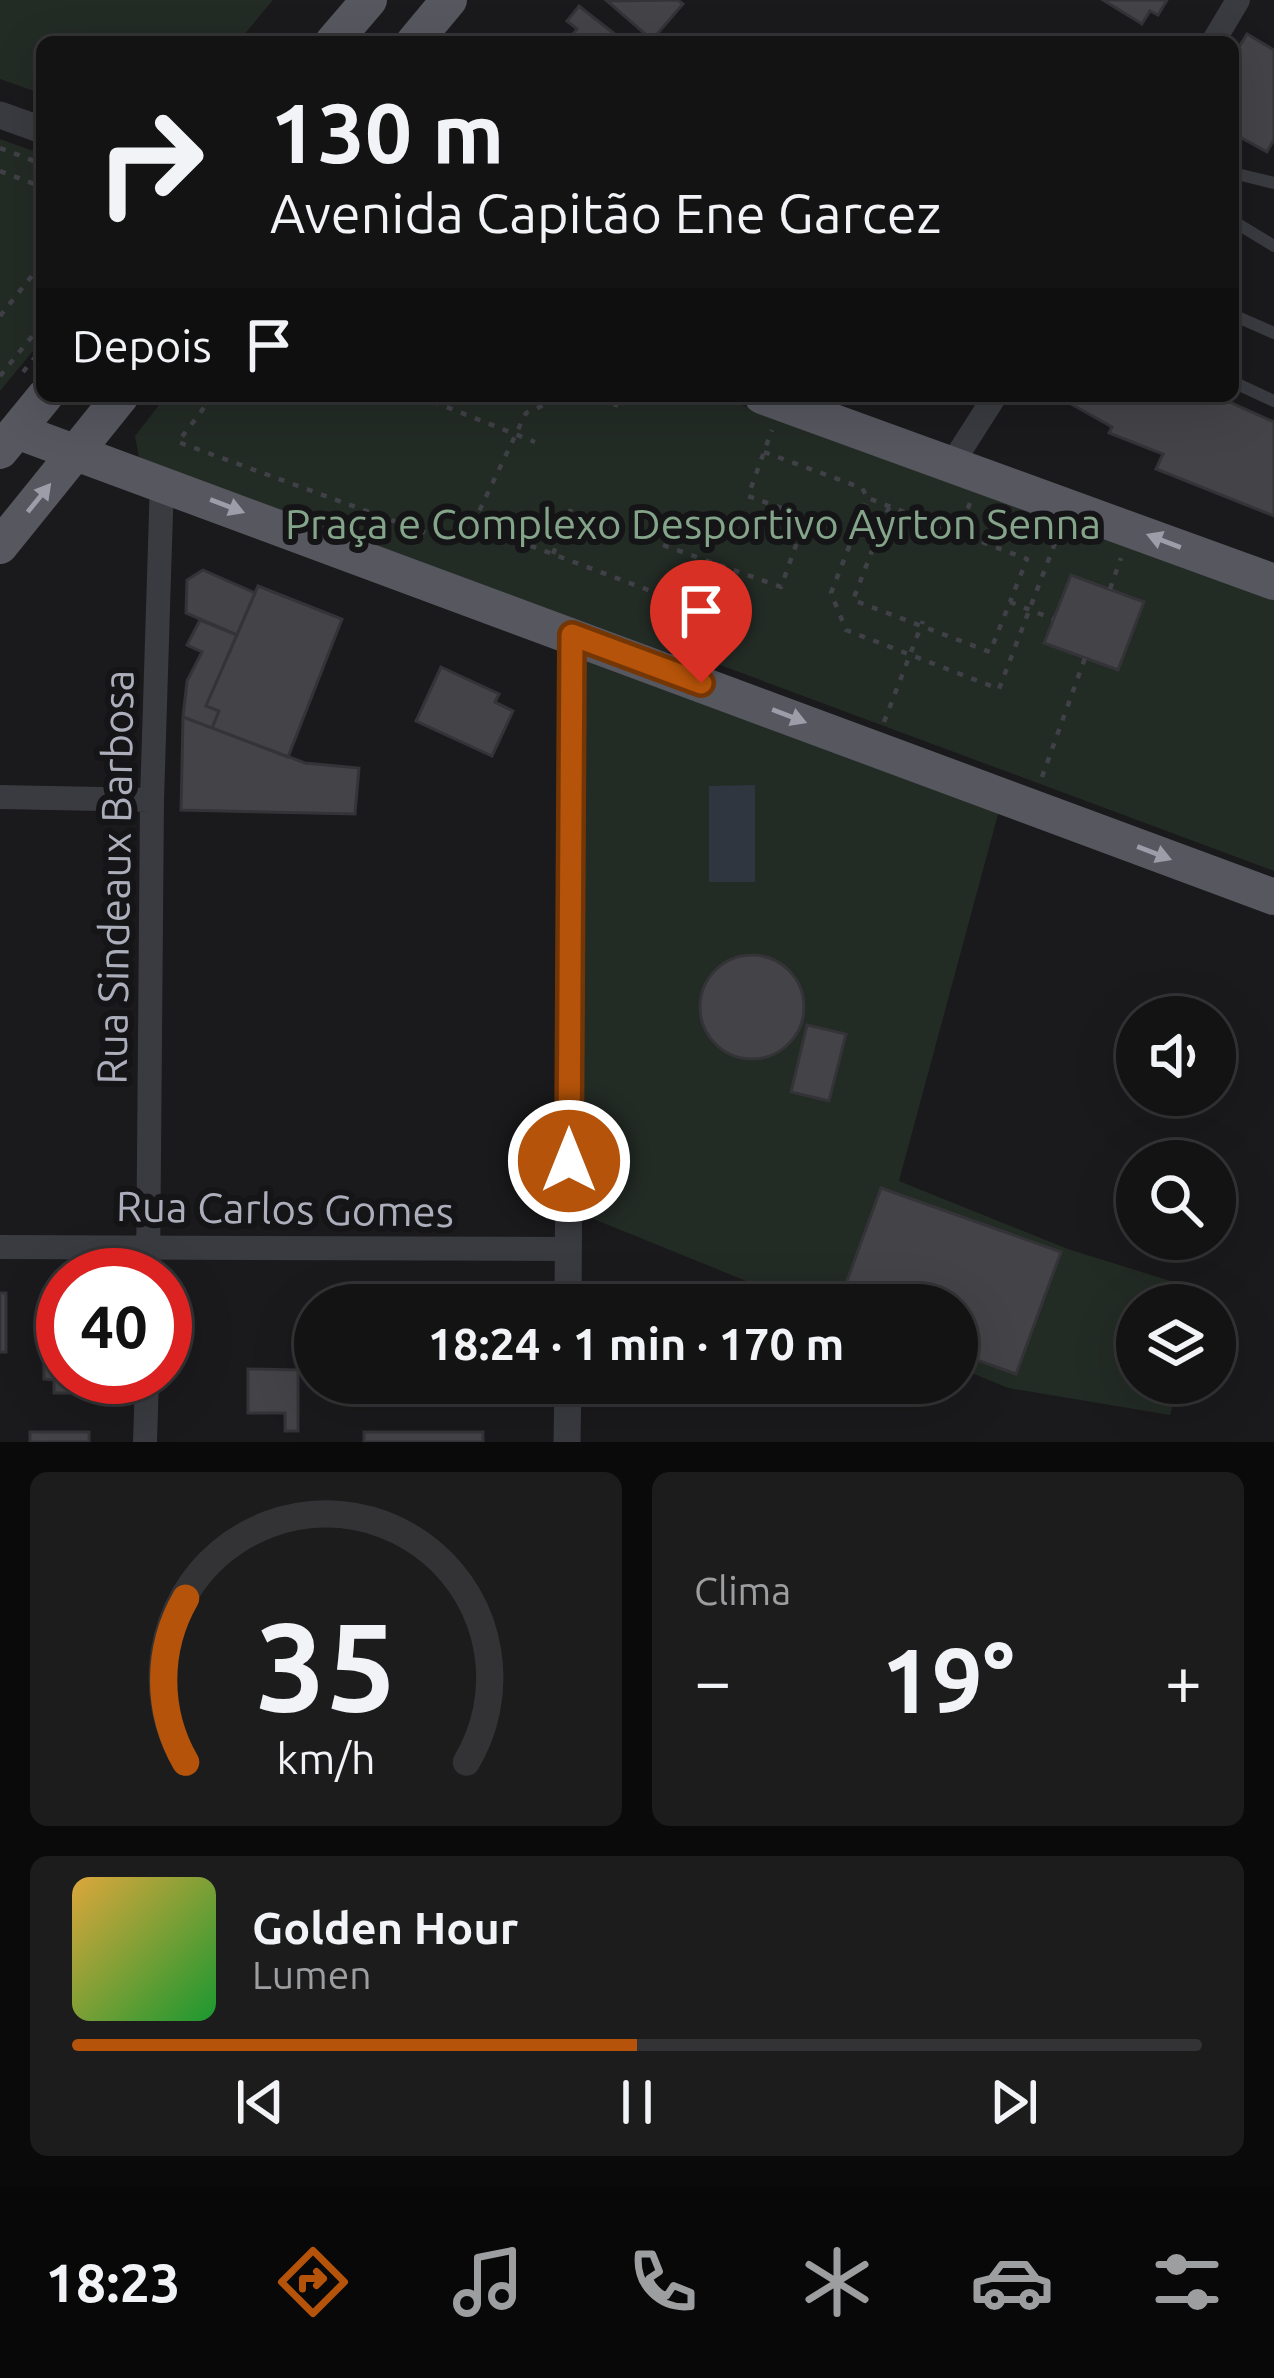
<!DOCTYPE html>
<html lang="pt">
<meta charset="utf-8">
<style>
body{margin:0;font-family:Ubuntu,sans-serif;background:#1d1c1d;color:#f1f3f6;height:100vh;display:flex;flex-direction:column;font-size:45px;white-space:nowrap}
*{box-sizing:border-box;margin:0}
p{font-size:39px;color:#9d9ea0}
.icon{flex:none;width:66px;height:66px;fill:none;stroke:currentColor;stroke-width:2;stroke-linecap:round;stroke-linejoin:round}
.map{position:relative;height:1442px;overflow:hidden}
.panel{display:flex;flex-direction:column;gap:30px;padding:30px;background:#0b0a0b;flex:1}
.panel>*{flex:none}
.top-card{position:absolute;left:36px;top:36px;width:1203px;height:366px;border-radius:18px;box-shadow:0 12px 48px #0002,0 0 0 3px #333234;background:#141314;color:#f1f3f6;overflow:hidden}
.controls{position:absolute;left:1116px;top:996px;display:grid;gap:24px}
.controls a{display:grid;place-items:center;width:120px;height:120px;border-radius:50%;background:#141314;box-shadow:0 12px 48px #0002,0 0 0 3px #333234;font-size:60px}
.speed{position:absolute;left:36px;top:1248px;display:flex;gap:24px;font-size:60px;font-weight:700;text-align:center}
.speed>*{display:grid;place-content:center;width:156px;height:156px;border-radius:50%;background:#141314;box-shadow:0 12px 48px #0002,0 0 0 3px #333234;line-height:1}
.speed .limit{border:18px solid #d22;background:#fff;color:#111}
.pin{position:absolute;display:grid;place-items:center;width:102px;height:102px;color:#fff;margin:-123px -51px;border-radius:50% 50% 50% 0;rotate:-45deg;box-shadow:0 0 12px #0007}
.pin .icon{rotate:45deg}
.me{position:absolute;width:132px;margin:-66px;rotate:0deg;stroke-linejoin:round;filter:drop-shadow(0 0 9px #0008)}
.turn{display:flex;align-items:center;gap:42px;height:252px;padding:0 36px;font-size:54px}
.turn .icon{width:156px;height:156px;stroke-width:2.5}
.turn b{display:block;font-size:84px;line-height:102px}
.then{display:flex;align-items:center;height:114px;padding:0 36px;background:#0003;gap:24px;font-size:45px}
.big{font-size:90px;font-weight:700;line-height:1.1}
.panel .tile{flex:1;display:flex;flex-direction:column;justify-content:center;gap:18px;min-width:0;padding:0 42px;border-radius:18px;background:#1d1c1d}
.panel .dial{align-items:center;gap:0}
.dial svg{height:312px;overflow:visible;fill:none;stroke:#333234;stroke-width:7;stroke-linecap:round;text-anchor:middle}
.dial text{fill:#f1f3f6;stroke:none}
.song{display:flex;align-items:center;gap:36px}
.cover{width:144px;height:144px;border-radius:18px;background:linear-gradient(135deg,hsl(40 70% 55%),hsl(130 70% 35%))}
.played{height:12px;border-radius:6px;background:linear-gradient(90deg,#b45309 50%,#333234 50%)}
.keys{display:flex;justify-content:space-around;direction:ltr}
.heat{display:flex;justify-content:space-between;align-items:center;font-size:66px;direction:ltr}
.panel .tiles{flex:1;display:grid;gap:30px;grid-template-columns:1fr 1fr}
.tile:last-child{grid-column:span 2}
.trip{position:absolute;left:294px;top:1284px;width:684px;height:120px;border-radius:60px;background:#141314;box-shadow:0 12px 48px #0002,0 0 0 3px #333234;font-weight:700;line-height:120px;text-align:center}
.menu{display:flex;height:192px;justify-content:space-around;align-items:center;background:#080808;color:#9d9ea0}
.menu .icon{width:84px;height:84px}
.menu .selected{color:#b45309}
.menu b{font-size:54px;color:#f1f3f6}
.map>svg:first-child{display:block}
.green{fill:#232b25}
.water{fill:#2f363f}
.building{fill:#444448;stroke:#343337;stroke-width:3}
.lines{fill:none;stroke-linecap:round;stroke-linejoin:round}
.path{stroke:#404147;stroke-width:4.5;stroke-dasharray:6 9;stroke-linecap:butt}
.service{stroke:#3a3b40;stroke-width:12}
.minor{stroke:#3a3b40;stroke-width:24}
.tertiary{stroke:#3a3b40;stroke-width:27}
.primary{stroke:#56575f;stroke-width:36}
.oneway{fill:#9b9da9}
.route-casing{stroke:#753606;stroke-width:30}
.route{stroke:#b45309;stroke-width:21}
.labels{text-anchor:middle;stroke-width:12;stroke-linejoin:round;paint-order:stroke}
.park-label{font-size:42px;fill:#84a58a;stroke:#151416}
.street-label{font-size:42px;fill:#acafbb;stroke:#151416}
</style>
<div class="map">
<svg width="1274" height="1442" viewBox="0 0 1274 1442">
<rect width="100%" height="100%" fill="#1a191b"/>
<path class="green" d="M0,0H273L238,42H42V94L0,79Z
M0,139L42,154V340L0,391Z
M166,396H717L1274,597V871L685,652H658L139,458L135,436Z
M572,635L1003,796L899,1181L1068,1249L1209,1293L1205,1305H1137V1383H1180L1170,1415L1008,1388L957,1367V1305H805L569,1209Z"/>
<path class="water" d="M755,785V882H709V786Z"/>
<path class="building" d="M678,0L683,4L652,40L607,1Z
M1103,0H1167L1158,15L1150,11L1142,24Z
M579,6L589,14L625,42H567L577,29L567,21Z
M1247,34L1274,50V139L1267,152L1233,133V57Z
M1057,396H1216L1274,422V516L1156,469L1163,454L1109,433L1112,427Z
M203,570L255,593L237,635L186,613L187,580Z
M1071,575L1144,602L1118,670L1044,643Z
M258,586L342,619L288,757L212,728L219,711L206,706Z
M200,620L237,635L206,706L219,711L212,728L183,717L187,681L202,652L187,645Z
M441,667L499,694L495,702L513,711L492,756L416,721Z
M183,717L305,763L359,768L355,814L181,810Z
M700 1007a52 52 0 1 1 104 0a52 52 0 1 1-104 0Z
M807,1025L846,1034L829,1101L791,1092Z
M881,1188L1061,1252L1016,1374L957,1353V1305H838Z
M0,1293H6V1352H0Z
M54,1303H63V1377H109V1393H54V1380L44,1379V1359H54Z
M248,1369L298,1370V1431H285V1413H248Z
M30,1432H89V1442H30Z
M364,1432H483V1442H364Z"/>
<g class="lines">
<path class="path" d="M293,42L302,32
M0,148L42,164
M0,171L42,187
M0,316L42,263
M23,372L42,349
M0,376L42,324
M213,396L178,442L443,539L473,524L704,611
M419,396L535,442
M615,407L619,396
M764,452L862,488L867,497
M970,503L958,533L868,498L831,593L846,630L999,689L1058,535
M889,507L853,600L990,652L1010,602L1053,619
M473,524L526,413L565,396
M956,537L958,533L1027,559L1010,602
M663,545L781,587L806,517L748,496L772,430
M553,554L571,509
M1110,589L1121,558
M884,722L923,621
M1042,777L1085,658"/>
<path class="service" d="M1233,173L1274,183
M1233,221L1274,246
M1233,315L1274,333
M1233,382L1274,401"/>
<path class="minor" d="M1213,42L1238,0
M953,462L995,396
M0,797L152,800
M0,1247L569,1249
M148,1275L152,800L162,481
M145,1442L147,1377"/>
<path class="tertiary" d="M0,115L42,130
M568,1305L572,635
M567,1442L568,1383"/>
<path class="primary" d="M333,42L369,0
M414,42L449,0
M762,396L1274,582
M17,431L1274,897
M0,451L45,396
M0,546L121,396"/>
</g>
<defs><path id="oneway-solid" d="M-6-.8H1V-3.2L6.5 0L1 3.2V.8H-6Z" transform="scale(3)"/></defs>
<g class="oneway">
<use href="#oneway-solid" transform="translate(39 498) rotate(-51)"/>
<use href="#oneway-solid" transform="translate(227 506) rotate(21)"/>
<use href="#oneway-solid" transform="translate(1164 541) rotate(-159)"/>
<use href="#oneway-solid" transform="translate(789 716) rotate(21)"/>
<use href="#oneway-solid" transform="translate(1154 853) rotate(21)"/>
</g>
<g class="lines">
<g class="route-casing">
<path id="route" d="M569,1161L572,635L701,683"/>
</g>
<use href="#route" class="route"/>
</g>
<g class="labels">
<g class="park-label">
<text x="693" y="539">Praça e Complexo Desportivo Ayrton Senna</text>
</g>
<g class="street-label">
<text transform="translate(115 877) rotate(-89)" y="15">Rua Sindeaux Barbosa</text>
<text transform="translate(285 1209) rotate(1)" y="15">Rua Carlos Gomes</text>
</g>
</g>
</svg>
<div class="controls">
<a><svg class="icon" aria-label="sound" viewBox="0 0 24 24"><path d="M4 9h4l5-4v14l-5-4H4zM17 9q2 3 0 6"/></svg></a>
<a><svg class="icon" aria-label="search" viewBox="0 0 24 24"><circle cx="10" cy="10" r="6"/><path d="M15 15l6 6"/></svg></a>
<a><svg class="icon" aria-label="layers" viewBox="0 0 24 24"><path d="M12 4l9 5-9 5-9-5zM3 14l9 5 9-5"/></svg></a>
</div>
<div class="speed"><div class="limit">40</div></div>
<div class="pin" style="left:701px;top:683px;background:#d93025"><svg class="icon" aria-label="arrive" viewBox="0 0 24 24"><path d="M6 21V4h12l-3 4 3 4H6"/></svg></div>
<svg class="me" style="left:569px;top:1161px" viewBox="-20 -20 40 40"><circle r="17" fill="#b45309" stroke="#fff" stroke-width="3"/><path d="M0-11L8 9 0 5-8 9z" fill="#fff"/></svg>
<div class="trip">18:24 · 1 min · 170 m</div>
<div class="top-card">
<div class="turn"><svg class="icon" aria-label="right" viewBox="0 0 24 24"><path d="M7 20v-9h11M14 6l5 5-5 5"/></svg><div><b>130 m</b>Avenida Capitão Ene Garcez</div></div>
<div class="then">Depois<svg class="icon" aria-label="arrive" viewBox="0 0 24 24"><path d="M6 21V4h12l-3 4 3 4H6"/></svg></div>
</div>
</div>
<section class="panel">
<div class="tiles">
<div class="tile dial"><svg viewBox="0 0 100 80">
<path d="M14 69A42 42 0 1 1 86 69"/>
<path d="M14 69A42 42 0 0 1 14 27" stroke="#b45309"/>
<text x="50" y="56" font-size="32" font-weight="700">35</text>
<text x="50" y="72" font-size="11">km/h</text>
</svg></div>
<div class="tile"><p>Clima</p>
<div class="heat"><a>−</a><b class="big">19°</b><a>+</a></div>
</div>
<div class="tile">
<div class="song"><i class="cover"></i><div><b>Golden Hour</b><p>Lumen</p></div></div>
<div class="played"></div>
<div class="keys"><svg class="icon" aria-label="previous" viewBox="0 0 24 24"><path d="M18 5L8 12l10 7zM5 5v14"/></svg><svg class="icon" aria-label="pause" viewBox="0 0 24 24"><path d="M8 5v14M16 5v14"/></svg><svg class="icon" aria-label="next" viewBox="0 0 24 24"><path d="M6 5l10 7-10 7zM19 5v14"/></svg></div>
</div>
</div>
</section>
<nav class="menu">
<b>18:23</b>
<svg class="icon selected" aria-label="directions" viewBox="0 0 24 24"><path d="M12 3l9 9-9 9-9-9zM9 14v-3h6M13 9l2 2-2 2"/></svg>
<svg class="icon" aria-label="music" viewBox="0 0 24 24"><path d="M9 18V5l10-2v13"/><circle cx="6" cy="18" r="3"/><circle cx="16" cy="16" r="3"/></svg>
<svg class="icon" aria-label="phone" viewBox="0 0 24 24"><path d="M5 4h4l2 5-3 2q2 4 5 5l2-3 5 2v4C11 20 4 13 5 4z"/></svg>
<svg class="icon" aria-label="climate" viewBox="0 0 24 24"><path d="M12 3v18M4 7l16 10M4 17L20 7"/></svg>
<svg class="icon" aria-label="car" viewBox="0 0 24 24"><path d="M5 17H2v-5l4-1 3-4h7l3 4 3 1v5h-3M9 17h6M6 11h13"/><circle cx="7" cy="17" r="2"/><circle cx="17" cy="17" r="2"/></svg>
<svg class="icon" aria-label="filters" viewBox="0 0 24 24"><path d="M4 7h16M4 17h16"/><circle cx="9" cy="7" r="2"/><circle cx="15" cy="17" r="2"/></svg>
</nav>
